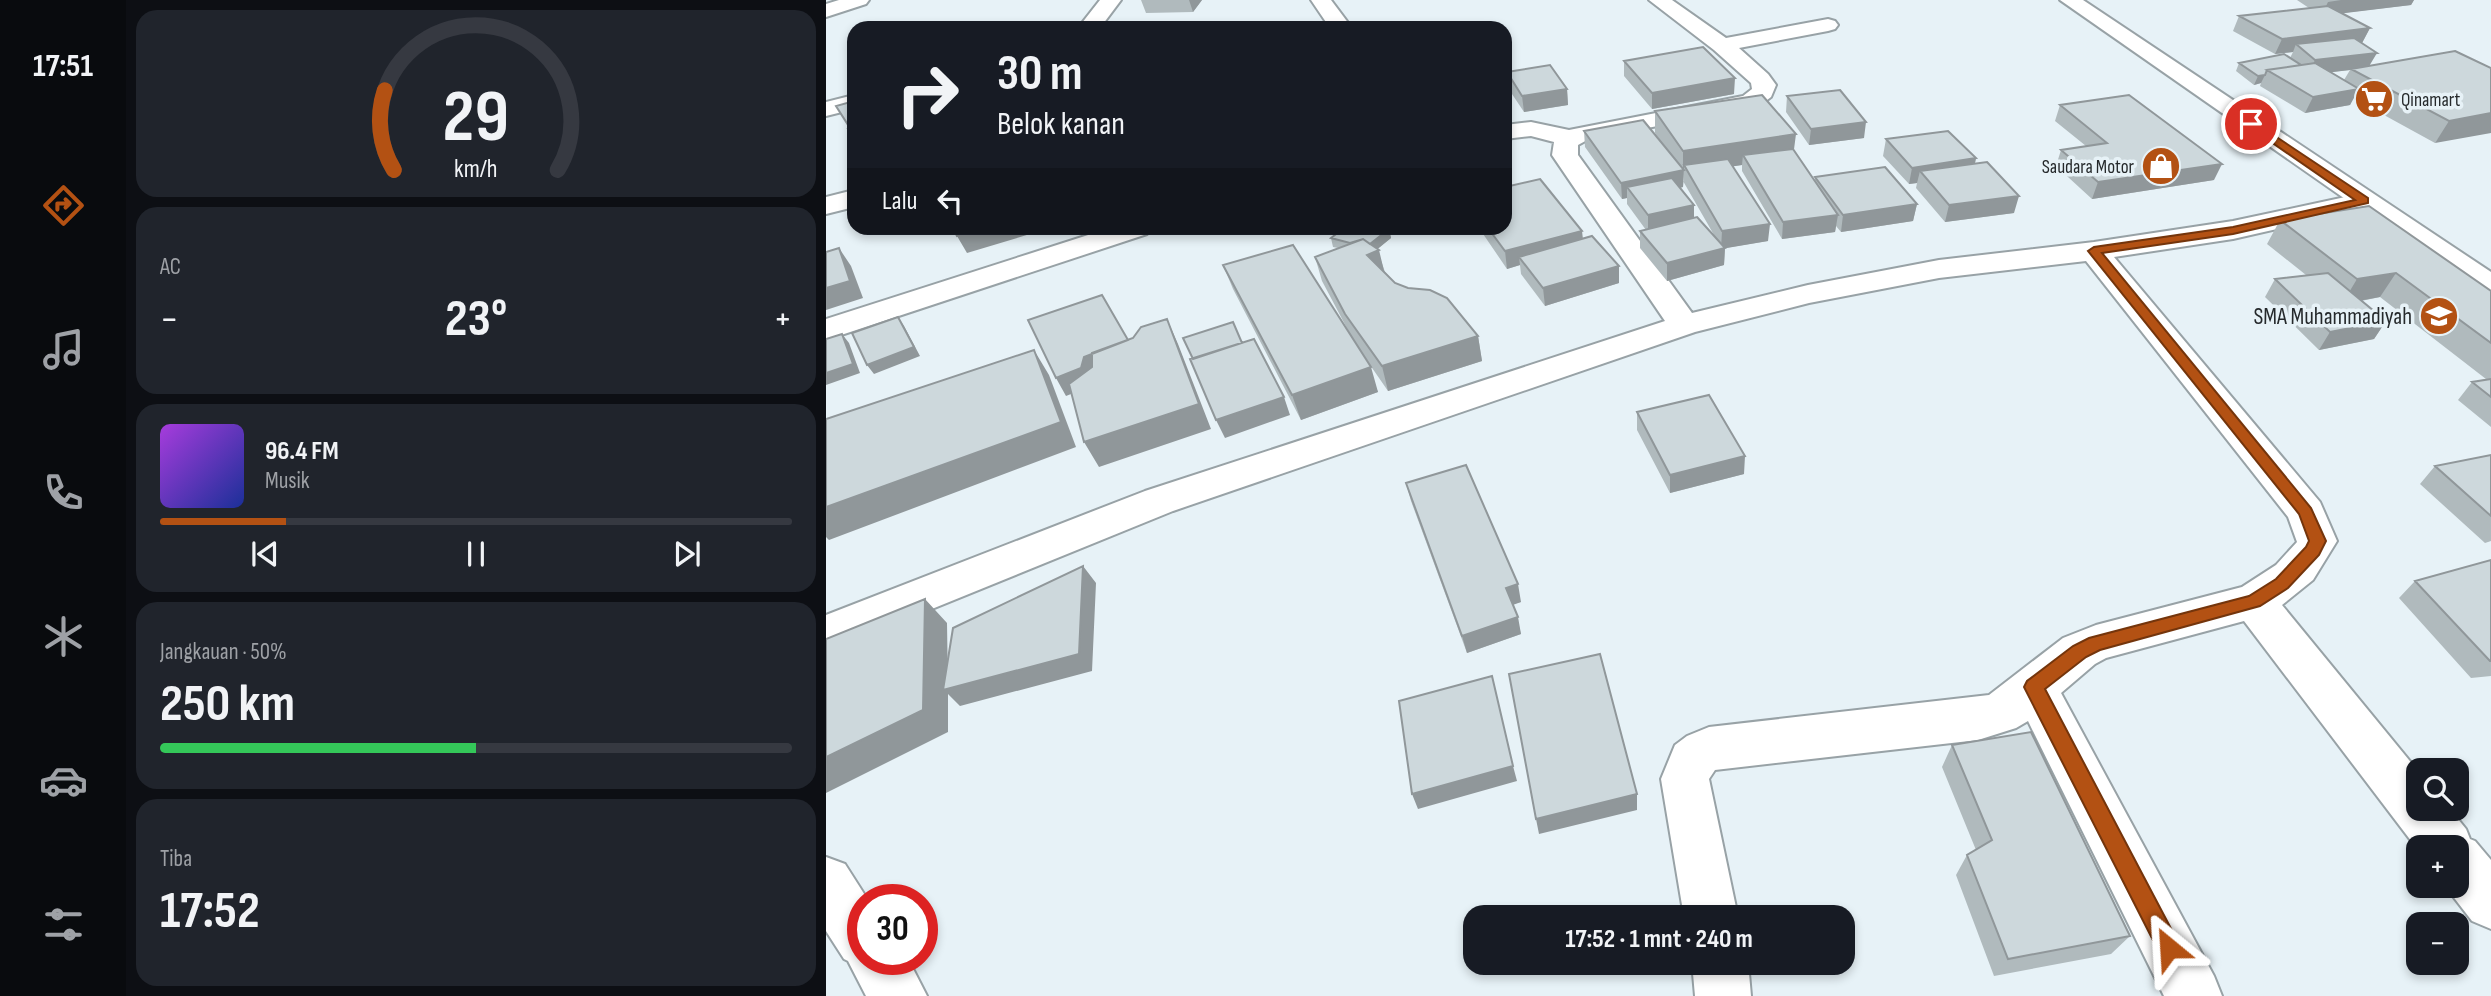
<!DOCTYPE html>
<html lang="id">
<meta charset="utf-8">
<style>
body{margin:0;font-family:"Sofia Sans Condensed",sans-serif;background:#20242c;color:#f1f3f6;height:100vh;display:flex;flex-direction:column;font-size:26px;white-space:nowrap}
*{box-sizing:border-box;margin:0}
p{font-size:23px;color:#9ea1a6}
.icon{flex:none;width:38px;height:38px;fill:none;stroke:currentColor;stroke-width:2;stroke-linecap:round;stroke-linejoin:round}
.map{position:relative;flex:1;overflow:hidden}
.details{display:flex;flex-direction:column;gap:10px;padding:10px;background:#0d0f14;width:700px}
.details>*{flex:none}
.top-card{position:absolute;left:21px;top:21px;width:665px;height:214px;border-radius:21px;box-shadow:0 4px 10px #0003;background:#171b24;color:#f1f3f6;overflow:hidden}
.fabs{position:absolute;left:1580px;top:758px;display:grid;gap:14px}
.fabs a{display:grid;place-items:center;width:63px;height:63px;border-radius:14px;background:#171b24;box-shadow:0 4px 10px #0003;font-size:35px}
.speed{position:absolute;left:21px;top:884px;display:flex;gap:14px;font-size:35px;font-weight:700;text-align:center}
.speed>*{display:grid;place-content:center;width:91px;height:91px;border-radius:50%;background:#171b24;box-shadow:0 4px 10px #0003;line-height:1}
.speed .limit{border:10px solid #d22;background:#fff;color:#111}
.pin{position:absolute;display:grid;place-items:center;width:60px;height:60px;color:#fff;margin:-30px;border:4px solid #fff;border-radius:50%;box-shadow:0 2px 7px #0007}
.me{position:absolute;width:77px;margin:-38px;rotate:333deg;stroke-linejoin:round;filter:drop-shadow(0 0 5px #0008)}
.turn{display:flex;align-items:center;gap:24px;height:147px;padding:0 35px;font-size:32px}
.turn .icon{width:91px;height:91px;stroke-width:2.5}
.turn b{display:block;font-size:49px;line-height:60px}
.then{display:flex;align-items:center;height:66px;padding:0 35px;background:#0003;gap:14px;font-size:26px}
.big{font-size:52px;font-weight:700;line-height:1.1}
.details .widget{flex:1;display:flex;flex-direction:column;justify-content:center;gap:10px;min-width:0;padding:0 24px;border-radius:21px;background:#20242c}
.details .dial{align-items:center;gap:0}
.dial svg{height:182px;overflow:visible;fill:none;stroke:#363941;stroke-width:7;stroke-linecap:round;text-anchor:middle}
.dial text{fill:#f1f3f6;stroke:none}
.song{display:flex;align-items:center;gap:21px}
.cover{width:84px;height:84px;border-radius:10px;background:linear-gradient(135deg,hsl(280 70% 55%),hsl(230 70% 35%))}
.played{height:7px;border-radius:4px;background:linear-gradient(90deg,#b35113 20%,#363941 20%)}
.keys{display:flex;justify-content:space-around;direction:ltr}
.heat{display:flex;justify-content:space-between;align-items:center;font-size:38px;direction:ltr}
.charge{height:10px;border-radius:5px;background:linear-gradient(90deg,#34c759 50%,#363941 0)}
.trip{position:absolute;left:637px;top:905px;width:392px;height:70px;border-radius:21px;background:#171b24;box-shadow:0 4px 10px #0003;font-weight:700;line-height:70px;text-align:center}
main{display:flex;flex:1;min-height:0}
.tab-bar{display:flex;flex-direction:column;width:126px;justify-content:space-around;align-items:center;background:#090b0e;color:#9ea1a6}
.tab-bar .icon{width:49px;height:49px}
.tab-bar .on{color:#b35113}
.tab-bar b{font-size:32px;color:#f1f3f6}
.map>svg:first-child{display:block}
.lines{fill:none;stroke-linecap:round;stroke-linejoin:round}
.street-casing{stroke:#98a2a6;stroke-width:4}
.secondary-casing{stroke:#98a2a6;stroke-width:4}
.street{fill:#fff;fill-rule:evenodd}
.secondary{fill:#fff;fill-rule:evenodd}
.wall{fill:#b0babd;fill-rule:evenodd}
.shaded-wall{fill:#90979a}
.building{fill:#cdd8dc;stroke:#90979a;stroke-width:2}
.route{fill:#b35113;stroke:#74350c;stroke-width:2}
.labels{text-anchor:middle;stroke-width:7;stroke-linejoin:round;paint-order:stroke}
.far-poi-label{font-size:19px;fill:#25292b;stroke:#e7f2f7;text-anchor:start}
.poi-label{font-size:23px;fill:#25292b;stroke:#e7f2f7;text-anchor:end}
</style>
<main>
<nav class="tab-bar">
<b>17:51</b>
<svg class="icon on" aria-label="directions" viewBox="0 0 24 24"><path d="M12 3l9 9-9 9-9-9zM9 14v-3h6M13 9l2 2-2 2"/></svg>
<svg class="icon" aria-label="music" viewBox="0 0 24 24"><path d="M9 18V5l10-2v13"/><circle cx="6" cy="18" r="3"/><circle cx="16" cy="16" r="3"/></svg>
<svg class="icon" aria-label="phone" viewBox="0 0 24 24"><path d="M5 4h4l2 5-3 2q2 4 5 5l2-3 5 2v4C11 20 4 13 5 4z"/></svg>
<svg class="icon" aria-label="climate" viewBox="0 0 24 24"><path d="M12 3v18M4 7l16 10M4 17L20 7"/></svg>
<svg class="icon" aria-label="car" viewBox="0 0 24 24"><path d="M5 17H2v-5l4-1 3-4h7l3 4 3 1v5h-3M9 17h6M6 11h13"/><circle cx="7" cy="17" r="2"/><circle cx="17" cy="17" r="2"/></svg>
<svg class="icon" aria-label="filters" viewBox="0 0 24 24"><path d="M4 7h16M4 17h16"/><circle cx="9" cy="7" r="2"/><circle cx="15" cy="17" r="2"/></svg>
</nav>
<section class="details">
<div class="widget dial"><svg viewBox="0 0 100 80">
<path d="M14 69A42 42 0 1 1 86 69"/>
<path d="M14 69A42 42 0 0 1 10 34" stroke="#b35113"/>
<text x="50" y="56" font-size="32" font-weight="700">29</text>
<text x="50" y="72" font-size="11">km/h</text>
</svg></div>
<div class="widget"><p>AC</p>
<div class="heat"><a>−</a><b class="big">23°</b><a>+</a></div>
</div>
<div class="widget">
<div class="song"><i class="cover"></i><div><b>96.4 FM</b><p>Musik</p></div></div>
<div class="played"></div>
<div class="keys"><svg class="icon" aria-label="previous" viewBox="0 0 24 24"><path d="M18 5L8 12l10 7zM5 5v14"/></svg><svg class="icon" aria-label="pause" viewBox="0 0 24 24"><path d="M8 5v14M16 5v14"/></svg><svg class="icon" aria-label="next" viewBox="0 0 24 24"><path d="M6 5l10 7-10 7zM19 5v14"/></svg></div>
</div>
<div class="widget"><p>Jangkauan · 50%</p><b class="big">250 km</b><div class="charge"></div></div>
<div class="widget"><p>Tiba</p><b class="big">17:52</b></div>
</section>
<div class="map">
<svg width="1665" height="996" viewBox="0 0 1665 996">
<rect width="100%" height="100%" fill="#e7f2f7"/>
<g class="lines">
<g class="street-casing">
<path id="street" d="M13,0H43L40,4L0,17V4Z
M274,0H295L274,28H252Z
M485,0H505L526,28H504Z
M823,0H846L900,38L1002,19L1009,21L1012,25L1009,29L1002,31L913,48L942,74L950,85L945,97L932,107L763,139L752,145V155L866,313L982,285L1113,260L1268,242L1407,221L1538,193L1548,195L1552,201L1548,207L1538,209L1407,239L1288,257L1494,502L1511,541L1487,580L1456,605L1592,771V808H1623L1640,829L1644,839L1649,841L1665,860V929L1646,921L1619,886H1631V847H1592V850L1418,621L1280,658L1269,664L1235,693L1388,976L1396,996H1338L1202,721L1190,728L1152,740L889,770L883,779L912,917H858L835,779L849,745L861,736L883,727L1163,695L1237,638L1270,625L1416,587L1450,565L1471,542L1462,517L1260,261L1113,278L983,303L869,332L347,511L0,652V615L319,491L839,321L726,155L728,142L705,136L679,139V125L705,122L743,130L917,96L926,89L925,83L888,50Z
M28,95V109L0,116V102Z
M28,190V207L0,214V197Z
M284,228H325L321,234L0,340V319Z
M0,857L19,864L42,900H37V959H82L101,996H40L22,961L18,959L0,931Z
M866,962H922L925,996H869Z"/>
</g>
<g class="secondary-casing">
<path id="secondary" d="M1234,0H1257L1665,272V295L1654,293Z"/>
</g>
<use href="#street" class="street"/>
<use href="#secondary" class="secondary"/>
</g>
<path class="wall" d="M315,0H376L367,12L320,13Z
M1471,0H1588L1585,5L1516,13L1544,28L1536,43H1535L1544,66L1665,68L1609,143L1527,98L1524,105L1479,113L1434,86L1435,83L1428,85L1410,71L1413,63L1464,58L1467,52L1449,54L1407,31L1413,16L1483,8ZM1524,70L1518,80L1505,72Z
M798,61L908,94L826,109L798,76Z
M681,72L741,89L742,105L698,112L682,88Z
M961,96L1038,138L983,145L960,112Z
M1234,105L1388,180L1266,199L1230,166L1235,150L1260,146L1229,121Z
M829,111L968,151L989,181V177L1091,204L1087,221L1015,232L1010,226L1009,232L956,239L916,171V165L907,166L942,241L899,248L898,265L841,281L814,248V231L820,230L801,204V198L796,199L759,147L758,131L838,146L829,133ZM858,174L857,181L888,235L868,217V205L854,188L857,187Z
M1060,139L1150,158L1149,164L1188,213L1119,222L1090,188L1091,183L1083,184L1057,156Z
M1454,220L1665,291V427L1632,400L1646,382L1660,379L1554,297L1535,301L1560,321L1548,339L1493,350L1439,297L1449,279L1480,275L1441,244Z
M653,228H679L757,239L793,283L719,306L695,274L694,265L681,269Z
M563,229L565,238L551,249L559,272L569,283L652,336L656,361L562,391L533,349L552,392L475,420L407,289L397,265L524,334L496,281L489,257L512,248L507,247L505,238Z
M811,412L918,474L844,493L811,430Z
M1665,455V541L1659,543L1594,484L1609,466Z
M580,483L695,602L687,604L695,634L641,653L585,501Z
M1665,560V676L1645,678L1573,598L1589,581Z
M1126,745L1304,936L1285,954L1168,976L1130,875L1141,855L1150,850L1116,767Z"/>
<path class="shaded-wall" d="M363,0H376L367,12Z
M1515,0H1588L1585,5L1495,16L1502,2Z
M1544,28L1536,43L1478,50L1470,44L1467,52L1449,54L1456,39Z
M1551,53L1542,68L1525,69L1524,70L1482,75L1489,60Z
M1439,75L1435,83L1428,85L1432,76Z
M909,78L908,94L826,109V93Z
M741,89L742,105L698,112L696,96Z
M1533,89L1524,105L1479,113L1487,97Z
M1665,113V133L1609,143L1623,121Z
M1040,122L1038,138L983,145L985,129Z
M970,134L967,157L917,155L916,165L863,173L858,165L857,187L808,197L801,187V198L796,199L795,183L857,170V151Z
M1150,158L1146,175L1094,171L1091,183L1083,184L1086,168Z
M1396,164L1388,180L1266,199L1272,182Z
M1193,196L1188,213L1119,222L1123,205Z
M1091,204L1087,221L1015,232L1017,215Z
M868,205V222L822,232V215Z
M1012,215L1009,232L956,239L957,222Z
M944,224L942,241L895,249L896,231Z
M158,228H224L141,253L131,236Z
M563,229L565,238L548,252L553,250L559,275L548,279L540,248Z
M756,231L758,248L693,257L694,265L681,269L679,251Z
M13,248L25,266L37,298L0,310V288Z
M899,248L898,265L841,281V263Z
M793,266V283L719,306L717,288Z
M1570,273L1554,297L1516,304L1531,279Z
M72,317L78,326L94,356L48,374L41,365Z
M341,319L352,344L385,429L273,467L258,442Z
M1560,321L1548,339L1493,350L1504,332Z
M16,334L23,343L34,373L0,385V373Z
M652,336L656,361L562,391L556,366Z
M303,340L265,386L240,396L230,378L258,357Z
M208,350L223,375L250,447L3,540L0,537V507Z
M545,367L552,392L475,420L466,395Z
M458,397L464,415L399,438L390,420Z
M919,456L918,474L844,493V475Z
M257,566L270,583L266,671L134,706L122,694V732L0,793V757L99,599L121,623L122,688Z
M692,584L695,602L684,606L680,588Z
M692,617L695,634L641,653L636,636Z
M687,766L691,781L592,809L586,794Z
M811,794V810L713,834L710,819Z"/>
<path class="building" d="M1502,6L1544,28L1456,39L1413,16Z
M1528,38L1551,53L1489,60L1470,44Z
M877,47L909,78L826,93L798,61Z
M1629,51L1665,68V113L1623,121L1525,69Z
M1458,54L1475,65L1441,70L1439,75L1432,76L1413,63Z
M1489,63L1533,89L1487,97L1441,70Z
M724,65L741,89L696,96L681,72Z
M1014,90L1040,122L985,129L961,96Z
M936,95L970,134L857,151L829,111Z
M1303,95L1396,164L1272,182L1235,150L1281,143L1234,105Z
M28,101V127L24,128L10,106Z
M817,120L858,170L795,183L758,131Z
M28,128V140L22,129Z
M1122,131L1150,158L1086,168L1060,139Z
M967,149L1012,215L957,222L917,155Z
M902,159L944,224L896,231L858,165Z
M1161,162L1193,196L1123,205L1094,171Z
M1059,167L1091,204L1017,215L989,177Z
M846,178L868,205L822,215L801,187Z
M714,179L756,231L679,251L662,228H679V187Z
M1543,206L1665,291V343L1570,273L1531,279L1454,220Z
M871,217L899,248L841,263L814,231Z
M127,228H158L131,236Z
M518,228H559L563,229L544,244L537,239L524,243L505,238Z
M766,236L793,266L717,288L693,257Z
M537,239L553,250L541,255L569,283L582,288L604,290L621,298L652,336L556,366L519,314L489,257Z
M467,245L545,367L466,395L397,265Z
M13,248L24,281L0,288V252Z
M1502,273L1560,321L1504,332L1449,279Z
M276,295L302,340L258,357L255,368L230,378L202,320Z
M72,317L88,347L41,365L26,333Z
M341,319L373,404L258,442L243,384L266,367V353L307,338L315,327Z
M407,322L416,343L367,359L357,338Z
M16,334L27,364L0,373V339Z
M428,339L458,397L390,420L364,359Z
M208,350L235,422L0,507V419Z
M1665,379V397L1646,382Z
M883,395L919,456L844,475L811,412Z
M1665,455V516L1609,466Z
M640,465L692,584L680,588L692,617L636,636L580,483Z
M1665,560V661H1664L1589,581Z
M257,566L253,654L117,690L127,628Z
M99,599L97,710L0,757V639Z
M774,654L811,794L710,819L683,674Z
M666,676L687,766L586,794L573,701Z
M1205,732L1304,936L1182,959L1141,855L1166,840L1126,745Z"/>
<path class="route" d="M1425,120L1542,198V203L1407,234L1276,253L1485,508L1500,541L1493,555L1462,588L1434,606L1274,650L1260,657L1219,689L1351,940L1354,948L1351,956L1343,960L1335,956L1198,687L1201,681L1247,646L1263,638L1423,596L1450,579L1480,547L1483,541L1473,514L1262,251L1268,247L1407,227L1529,200L1422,126V121Z"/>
<defs>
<g id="supermarket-disc" transform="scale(2.0125)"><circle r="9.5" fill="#b35113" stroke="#e7f2f7"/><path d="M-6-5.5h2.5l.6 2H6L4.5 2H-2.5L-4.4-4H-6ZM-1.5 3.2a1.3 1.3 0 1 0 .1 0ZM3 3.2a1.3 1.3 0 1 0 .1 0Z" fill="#fff"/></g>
<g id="shop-disc" transform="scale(2.0125)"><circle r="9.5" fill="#b35113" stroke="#e7f2f7"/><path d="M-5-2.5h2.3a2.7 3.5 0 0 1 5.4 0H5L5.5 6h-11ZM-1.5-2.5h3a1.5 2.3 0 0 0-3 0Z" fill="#fff"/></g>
<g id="school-disc" transform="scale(2.0125)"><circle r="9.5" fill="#b35113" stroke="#e7f2f7"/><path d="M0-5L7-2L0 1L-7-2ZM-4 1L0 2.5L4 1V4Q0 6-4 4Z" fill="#fff"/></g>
</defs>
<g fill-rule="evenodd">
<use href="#supermarket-disc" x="1548" y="99"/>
<use href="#shop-disc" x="1335" y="166"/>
<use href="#school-disc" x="1613" y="316"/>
</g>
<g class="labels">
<g class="far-poi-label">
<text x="1575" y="106">Qinamart</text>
<text x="1308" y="173" text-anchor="end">Saudara Motor</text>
</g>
<g class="poi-label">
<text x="1586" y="324">SMA Muhammadiyah</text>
</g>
</g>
</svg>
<div class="fabs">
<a><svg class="icon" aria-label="search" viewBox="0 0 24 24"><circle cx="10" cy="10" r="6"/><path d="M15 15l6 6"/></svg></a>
<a>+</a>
<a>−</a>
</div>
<div class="speed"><div class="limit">30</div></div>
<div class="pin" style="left:1425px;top:124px;background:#d93025"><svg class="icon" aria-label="arrive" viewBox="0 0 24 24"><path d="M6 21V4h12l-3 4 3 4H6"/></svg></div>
<svg class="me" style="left:1343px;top:948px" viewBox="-20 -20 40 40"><path d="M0-17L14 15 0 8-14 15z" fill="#b35113" stroke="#fff" stroke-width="4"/></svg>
<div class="trip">17:52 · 1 mnt · 240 m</div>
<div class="top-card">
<div class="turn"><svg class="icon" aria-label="right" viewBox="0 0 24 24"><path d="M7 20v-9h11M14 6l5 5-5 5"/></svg><div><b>30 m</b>Belok kanan</div></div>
<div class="then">Lalu<svg class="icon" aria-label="left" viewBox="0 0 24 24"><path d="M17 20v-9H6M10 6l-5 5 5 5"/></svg></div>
</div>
</div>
</main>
